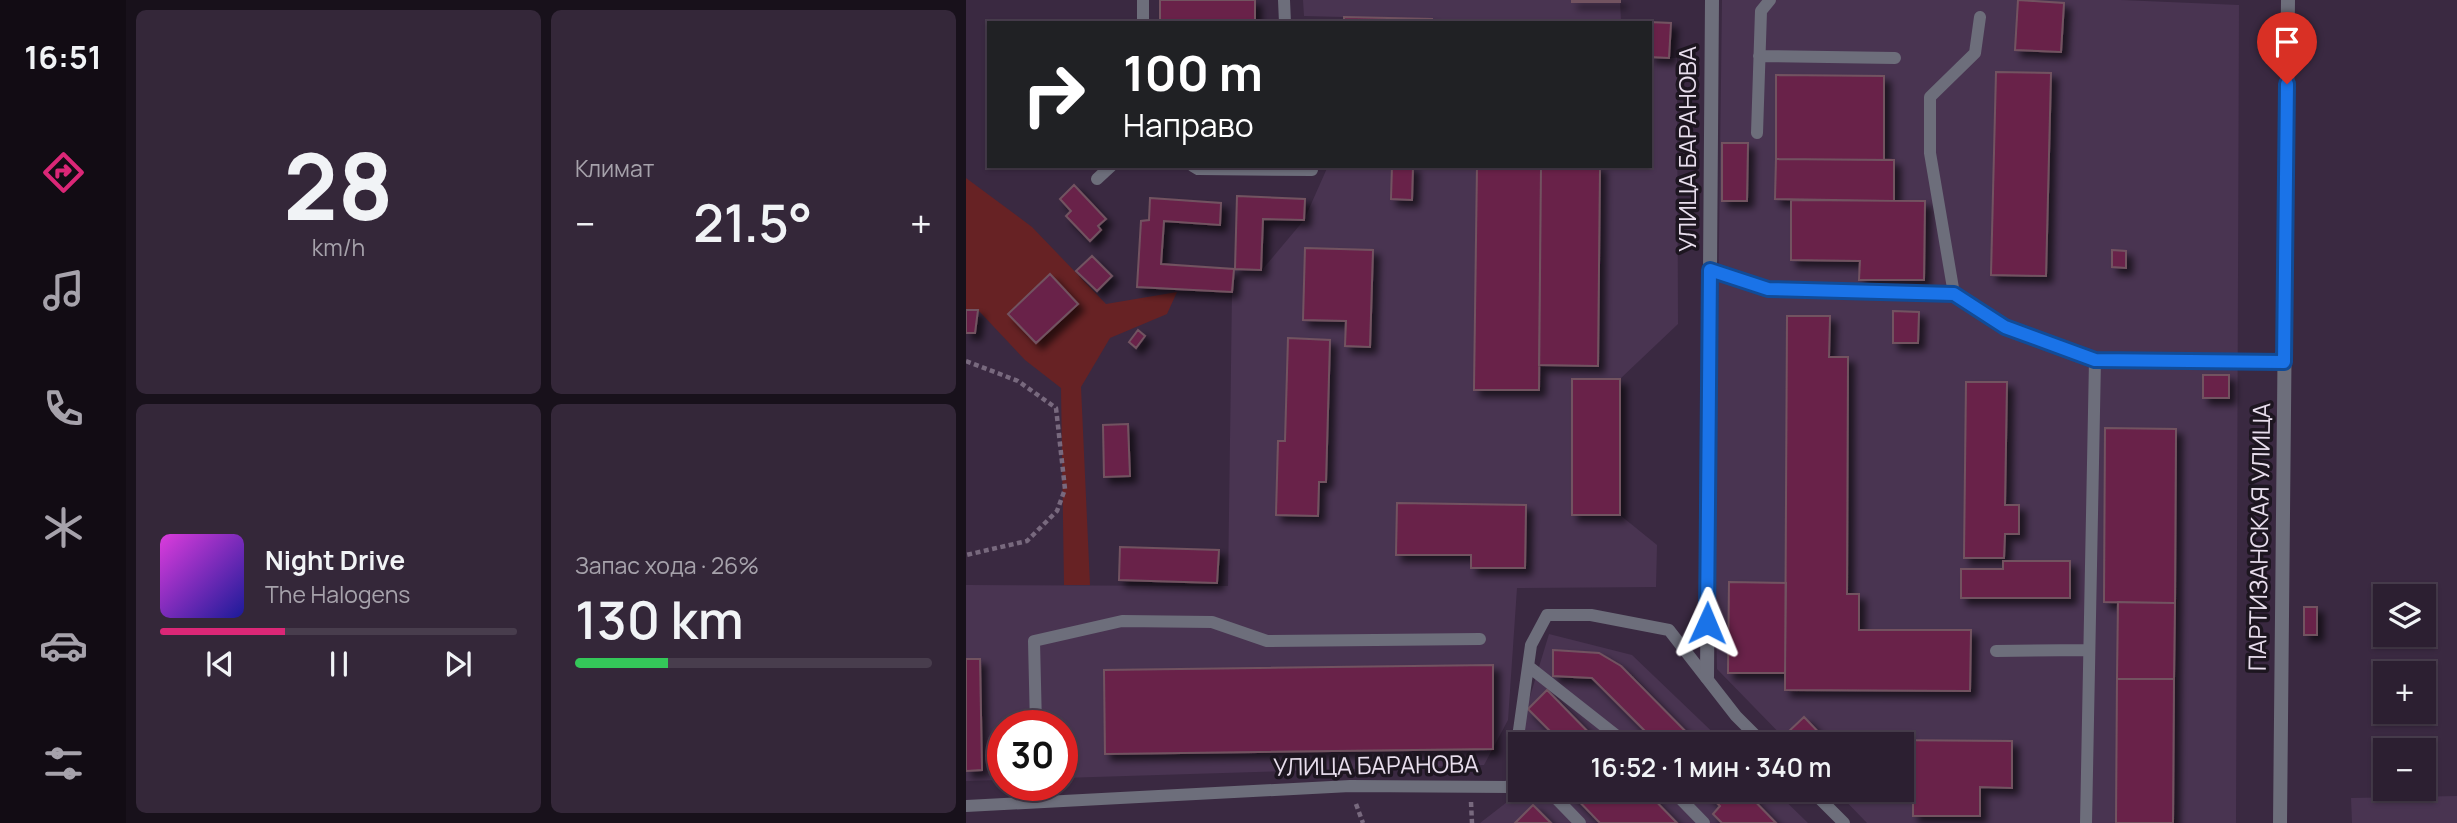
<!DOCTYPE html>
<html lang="ru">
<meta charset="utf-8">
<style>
body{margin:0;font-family:Manrope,sans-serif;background:#342739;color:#f1f3f6;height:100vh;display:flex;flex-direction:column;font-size:26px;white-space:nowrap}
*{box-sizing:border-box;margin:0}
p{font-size:23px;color:#a6a2ab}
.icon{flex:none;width:38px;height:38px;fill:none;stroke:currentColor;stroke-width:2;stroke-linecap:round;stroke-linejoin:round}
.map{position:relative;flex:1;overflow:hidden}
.panel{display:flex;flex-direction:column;gap:10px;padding:10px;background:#18111b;width:840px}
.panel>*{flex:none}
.top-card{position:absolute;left:21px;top:21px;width:665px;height:147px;border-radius:0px;box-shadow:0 2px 5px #0004,0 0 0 2px #483d4d;background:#202124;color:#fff;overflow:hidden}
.fabs{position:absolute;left:1407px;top:584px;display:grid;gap:14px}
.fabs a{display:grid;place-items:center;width:63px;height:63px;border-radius:0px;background:#2c1f31;box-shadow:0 2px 5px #0004,0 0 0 2px #483d4d;font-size:35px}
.speed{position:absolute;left:21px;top:710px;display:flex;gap:14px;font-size:35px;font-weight:700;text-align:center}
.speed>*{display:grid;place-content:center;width:91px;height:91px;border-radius:50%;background:#2c1f31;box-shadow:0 2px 5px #0004,0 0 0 2px #483d4d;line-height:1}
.speed .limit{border:10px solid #d22;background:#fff;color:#111}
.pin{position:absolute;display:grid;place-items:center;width:60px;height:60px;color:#fff;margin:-72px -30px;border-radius:50% 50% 50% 0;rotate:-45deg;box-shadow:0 0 7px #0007}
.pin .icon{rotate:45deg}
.me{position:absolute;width:77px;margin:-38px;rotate:1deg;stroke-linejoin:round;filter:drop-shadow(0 0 5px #0008)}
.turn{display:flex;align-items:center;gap:24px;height:147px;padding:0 21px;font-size:32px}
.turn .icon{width:91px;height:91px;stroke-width:2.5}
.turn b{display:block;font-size:49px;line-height:60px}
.big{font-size:52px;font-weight:600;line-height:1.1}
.panel .card{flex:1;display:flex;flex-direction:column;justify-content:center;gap:10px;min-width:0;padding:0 24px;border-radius:10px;background:#342739}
.panel .dial{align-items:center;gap:0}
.dial b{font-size:91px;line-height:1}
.song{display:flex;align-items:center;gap:21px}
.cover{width:84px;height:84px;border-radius:10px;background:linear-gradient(135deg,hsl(300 70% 55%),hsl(240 70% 35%))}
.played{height:7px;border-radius:4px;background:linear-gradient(90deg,#db2777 35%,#483d4d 35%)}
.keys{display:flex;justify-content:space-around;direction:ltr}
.heat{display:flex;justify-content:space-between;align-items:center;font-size:38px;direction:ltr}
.charge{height:10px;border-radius:5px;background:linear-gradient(90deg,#34c759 26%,#483d4d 0)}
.panel .tiles{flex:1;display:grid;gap:10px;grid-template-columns:repeat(2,1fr)}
.trip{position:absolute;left:542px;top:732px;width:406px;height:70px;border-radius:0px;background:#2c1f31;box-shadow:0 2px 5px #0004,0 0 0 2px #483d4d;font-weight:600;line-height:70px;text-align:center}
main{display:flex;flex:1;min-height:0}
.tab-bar{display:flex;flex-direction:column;width:126px;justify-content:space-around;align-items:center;background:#120c14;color:#a6a2ab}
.tab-bar .icon{width:49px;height:49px}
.tab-bar .current{color:#db2777}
.tab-bar b{font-size:32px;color:#f1f3f6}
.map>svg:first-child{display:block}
.built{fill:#493451}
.green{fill:#672224}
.building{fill:#69214a;stroke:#725361;stroke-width:2;filter:url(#shadow)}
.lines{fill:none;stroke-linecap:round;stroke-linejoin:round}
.path{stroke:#78697e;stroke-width:4.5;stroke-dasharray:5 3.5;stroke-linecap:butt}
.service{stroke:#6d6e7b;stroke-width:12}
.minor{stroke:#6d6e7b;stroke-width:14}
.route-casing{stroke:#114b97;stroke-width:18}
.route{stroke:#1a73e8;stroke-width:12}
.labels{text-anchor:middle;stroke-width:7;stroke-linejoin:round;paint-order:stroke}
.street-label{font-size:24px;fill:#e8deed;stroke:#1d1620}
</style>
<main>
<nav class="tab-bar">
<b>16:51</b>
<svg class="icon current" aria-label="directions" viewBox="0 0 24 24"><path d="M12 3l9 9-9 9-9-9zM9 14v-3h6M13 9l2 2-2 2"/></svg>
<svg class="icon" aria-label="music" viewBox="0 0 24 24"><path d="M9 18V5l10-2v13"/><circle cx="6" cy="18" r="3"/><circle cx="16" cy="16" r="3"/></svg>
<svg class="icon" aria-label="phone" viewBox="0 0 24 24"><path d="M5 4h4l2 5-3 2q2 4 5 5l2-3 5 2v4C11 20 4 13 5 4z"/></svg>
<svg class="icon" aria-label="climate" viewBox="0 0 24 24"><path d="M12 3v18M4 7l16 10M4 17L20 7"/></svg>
<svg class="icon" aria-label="car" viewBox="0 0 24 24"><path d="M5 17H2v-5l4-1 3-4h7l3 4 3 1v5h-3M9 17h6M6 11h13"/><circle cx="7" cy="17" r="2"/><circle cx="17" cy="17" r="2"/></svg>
<svg class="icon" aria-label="filters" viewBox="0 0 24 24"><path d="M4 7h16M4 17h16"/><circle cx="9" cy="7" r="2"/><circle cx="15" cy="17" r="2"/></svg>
</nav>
<section class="panel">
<div class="tiles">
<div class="card dial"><b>28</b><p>km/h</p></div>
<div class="card"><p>Климат</p>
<div class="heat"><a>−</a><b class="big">21.5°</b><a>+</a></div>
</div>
<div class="card">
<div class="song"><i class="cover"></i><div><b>Night Drive</b><p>The Halogens</p></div></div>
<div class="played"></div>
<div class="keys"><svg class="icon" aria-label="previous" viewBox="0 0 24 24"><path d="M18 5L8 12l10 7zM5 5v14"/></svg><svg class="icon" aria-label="pause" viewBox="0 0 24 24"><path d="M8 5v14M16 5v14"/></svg><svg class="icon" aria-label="next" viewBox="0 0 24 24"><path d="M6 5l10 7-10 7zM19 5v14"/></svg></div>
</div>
<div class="card"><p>Запас хода · 26%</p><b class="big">130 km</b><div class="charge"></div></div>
</div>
</section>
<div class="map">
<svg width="1491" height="823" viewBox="0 0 1491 823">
<defs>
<filter id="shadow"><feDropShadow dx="6" dy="6" stdDeviation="3.5" flood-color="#0009"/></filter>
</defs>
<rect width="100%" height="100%" fill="#3a2941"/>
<path class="built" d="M337,0H654L655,21L705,23L703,58H711L712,324L654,379V515L691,545L690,587L551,588L542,720L518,765L96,778V726H37V780L0,781V585L262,586L266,292L269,269L296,270L338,220L362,166H684V23H378L377,17L338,16Z
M756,0H1155L1273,5L1270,823H901L868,789H936V744H824L751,669L749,560Z
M583,634L666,655L759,744H557L559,713Z
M555,777V789H807L842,823H514L554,792Z
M1491,796V823H1386L1385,798Z"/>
<path class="green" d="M0,178L66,227L140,304L211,292L201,314L144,338L115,387L124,585H98L95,388L59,360L12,310H0Z"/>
<path class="building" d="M194,0H289V23H194Z
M606,0H654V2H606Z
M1052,0L1098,3L1095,52L1049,50Z
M378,17L466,19V23H378Z
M683,22L705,23L703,58L684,57Z
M1030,72L1085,73L1080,276L1025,275Z
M810,75L918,76V160L810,159Z
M756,143H782L781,201H756Z
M810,159L928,160V201L809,199Z
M426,166H447L446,200L425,199Z
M511,166H575L573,390H508Z
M575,166H634L632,366L573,365Z
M108,185L140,219L132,226L135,230L124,241L100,216L105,211L94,199Z
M271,196L339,199L338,220L297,219L295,270L269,269Z
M184,198L255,203L254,225L198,221L195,264L268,269L266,292L171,287L175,221L183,220Z
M825,200L959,201L958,280H893L894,261L825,260Z
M339,248L407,250L404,347L379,346L380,321L337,320Z
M1146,250L1160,251V268L1146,267Z
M126,256L146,276L131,291L110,271Z
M84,274L112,304L70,343L42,314Z
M0,310H12L9,333H0Z
M927,311L953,312L952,343H927Z
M821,316H864L863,357H882L881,594H893V630H1005L1004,691L819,690Z
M172,330L179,336L170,348L163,342Z
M322,338L364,340L360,482H353L352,516L310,515L312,441H319Z
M1237,375H1263V398H1237Z
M606,379H654V515H606Z
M1000,382H1041L1039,505H1053V534H1039L1038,558H998Z
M162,424L164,476L138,477L137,425Z
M1139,428L1210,429L1209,603L1138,602Z
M431,503L560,505L559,568H505V555H430Z
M154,547L253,550L251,583L153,580Z
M1037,561H1104V598H995V569H1037Z
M763,582L820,583L819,673H762Z
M1152,602L1209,603L1208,679H1151Z
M1338,607H1351V635H1338Z
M587,650L633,653L655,666L732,744H692L626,678L587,676Z
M0,659H14L16,770L0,771Z
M527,665V749L139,754L138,670Z
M1151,679H1208L1207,823H1150Z
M581,690L634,744H568L583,730L562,709Z
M838,717L860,740L856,744H830L820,734Z
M911,740L1046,741V788L1014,787V816H947V787H936V744H911Z
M601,789H678L711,823H634Z
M737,789H777L810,823H756L747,814L754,806Z
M567,805L585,823H549Z"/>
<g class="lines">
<path class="path" d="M0,361L52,381L90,408L99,489L91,511L61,541L0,555
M505,802L506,823
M390,804L397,823"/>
<path class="service" d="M177,0V23
M318,0L319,23
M1014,17L1009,53L964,97V153L988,294L1039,327L1129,360L1318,362
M793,56L929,58
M791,133L795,11L804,0
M227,166L232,169L346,170
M131,179L145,166
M744,270L802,289L988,294
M1030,651L1123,650
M562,666L661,744
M70,726L68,641L156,621L246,622L301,641L514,639
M71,786V802
M705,789L738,823
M844,789L878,823
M582,790L614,823
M0,806L384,786L545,787L565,645L581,615H625L703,630L770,716L798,744
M1120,823L1129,360"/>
<path class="minor" d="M741,677L746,0
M1314,823L1322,0"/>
</g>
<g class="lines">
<g class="route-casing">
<path id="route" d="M741,623L744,270L802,289L988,294L1039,327L1129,360L1318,362L1321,84"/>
</g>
<use href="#route" class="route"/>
</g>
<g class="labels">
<g class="street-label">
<text transform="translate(722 149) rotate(-90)" y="8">УЛИЦА БАРАНОВА</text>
<text transform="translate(1294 537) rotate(-89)" y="8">ПАРТИЗАНСКАЯ УЛИЦА</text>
<text transform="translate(410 766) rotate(-1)" y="8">УЛИЦА БАРАНОВА</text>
</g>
</g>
</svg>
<div class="fabs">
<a><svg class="icon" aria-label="layers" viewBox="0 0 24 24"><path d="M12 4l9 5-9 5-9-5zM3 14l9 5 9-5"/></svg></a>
<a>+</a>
<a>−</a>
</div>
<div class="speed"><div class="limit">30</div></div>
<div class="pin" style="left:1321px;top:84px;background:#d93025"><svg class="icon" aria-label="arrive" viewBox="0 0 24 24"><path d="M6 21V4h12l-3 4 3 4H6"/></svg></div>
<svg class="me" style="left:741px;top:623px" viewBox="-20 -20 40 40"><path d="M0-17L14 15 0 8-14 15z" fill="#1a73e8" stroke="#fff" stroke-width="4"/></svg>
<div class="trip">16:52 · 1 мин · 340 m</div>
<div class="top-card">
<div class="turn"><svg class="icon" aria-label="right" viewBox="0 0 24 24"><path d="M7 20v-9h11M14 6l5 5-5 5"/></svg><div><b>100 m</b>Направо</div></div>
</div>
</div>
</main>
